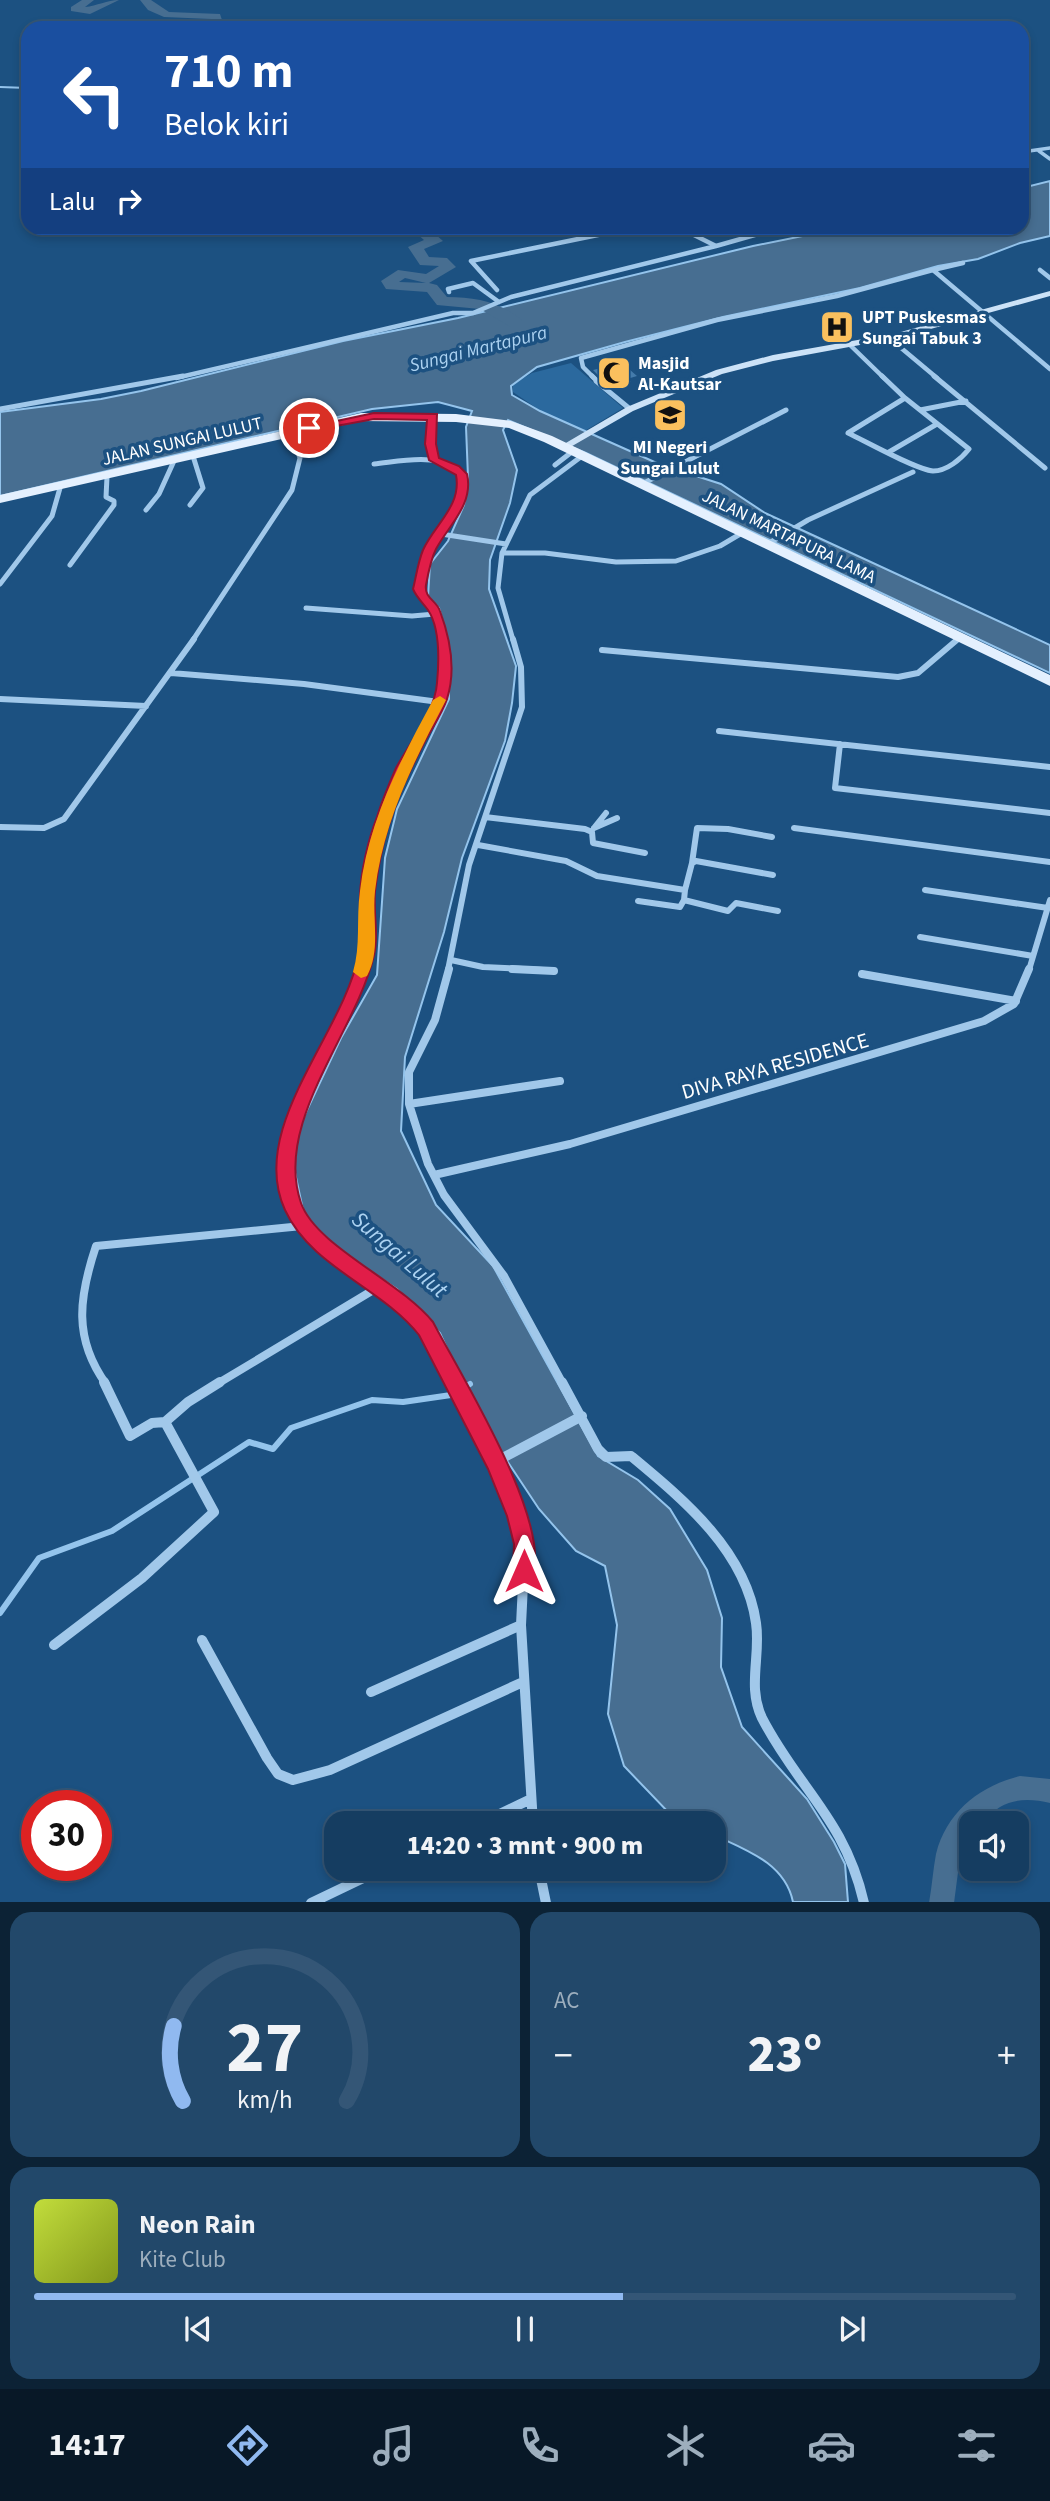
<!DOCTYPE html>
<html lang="id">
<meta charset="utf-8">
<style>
body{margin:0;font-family:"Source Sans 3",sans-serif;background:#22486a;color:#f1f3f6;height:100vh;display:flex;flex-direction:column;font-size:26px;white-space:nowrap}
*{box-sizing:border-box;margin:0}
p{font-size:23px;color:#9daebd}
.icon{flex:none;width:38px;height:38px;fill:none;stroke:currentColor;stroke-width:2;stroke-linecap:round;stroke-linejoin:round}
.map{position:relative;height:1902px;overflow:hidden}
.panel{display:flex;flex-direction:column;gap:10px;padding:10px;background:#0c2235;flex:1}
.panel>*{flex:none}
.hud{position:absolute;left:21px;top:21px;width:1008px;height:214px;border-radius:21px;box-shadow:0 4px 10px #0003,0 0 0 2px #345676;background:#1a4fa0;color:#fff;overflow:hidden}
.tools{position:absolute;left:959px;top:1811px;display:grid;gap:14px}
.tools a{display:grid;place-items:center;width:70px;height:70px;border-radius:14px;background:#153d61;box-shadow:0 4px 10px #0003,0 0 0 2px #345676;font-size:35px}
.speed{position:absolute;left:21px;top:1790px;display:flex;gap:14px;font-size:35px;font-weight:700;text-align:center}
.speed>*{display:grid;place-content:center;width:91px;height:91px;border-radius:50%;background:#153d61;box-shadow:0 4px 10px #0003,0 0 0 2px #345676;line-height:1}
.speed .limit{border:10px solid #d22;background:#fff;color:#111}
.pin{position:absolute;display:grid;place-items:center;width:60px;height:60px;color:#fff;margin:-30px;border:4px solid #fff;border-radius:50%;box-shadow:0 2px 7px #0007}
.me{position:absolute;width:77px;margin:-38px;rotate:0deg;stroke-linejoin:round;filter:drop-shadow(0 0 5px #0008)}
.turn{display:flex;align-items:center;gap:24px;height:147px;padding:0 28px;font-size:32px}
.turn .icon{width:91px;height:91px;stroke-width:2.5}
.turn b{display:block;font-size:49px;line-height:60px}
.then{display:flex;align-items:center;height:66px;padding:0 28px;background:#0003;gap:14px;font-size:26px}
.big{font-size:52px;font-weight:800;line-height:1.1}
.panel .card{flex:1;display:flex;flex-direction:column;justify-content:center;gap:10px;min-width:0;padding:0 24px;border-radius:21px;background:#22486a}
.panel .dial{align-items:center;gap:0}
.dial svg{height:182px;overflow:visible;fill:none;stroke:#345676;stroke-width:7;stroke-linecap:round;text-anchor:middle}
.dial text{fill:#f1f3f6;stroke:none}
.song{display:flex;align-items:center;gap:21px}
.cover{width:84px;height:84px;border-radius:10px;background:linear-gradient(135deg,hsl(70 70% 55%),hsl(70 70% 35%))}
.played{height:7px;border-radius:4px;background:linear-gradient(90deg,#90b9f0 60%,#345676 60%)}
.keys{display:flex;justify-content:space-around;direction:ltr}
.heat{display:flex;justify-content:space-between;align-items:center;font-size:38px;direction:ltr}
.panel .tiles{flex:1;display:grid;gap:10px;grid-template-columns:1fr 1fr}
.card:last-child{grid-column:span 2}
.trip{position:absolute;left:324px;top:1811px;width:402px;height:70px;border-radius:21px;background:#153d61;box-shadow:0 4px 10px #0003,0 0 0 2px #345676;font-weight:800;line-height:70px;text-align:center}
.menu{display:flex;height:112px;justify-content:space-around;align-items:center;background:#081827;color:#9daebd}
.menu .icon{width:49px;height:49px}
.menu .on{color:#90b9f0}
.menu b{font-size:32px;color:#f1f3f6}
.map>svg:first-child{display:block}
.green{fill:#2b699e}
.water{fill:#476e91;stroke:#94c4ec;stroke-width:2}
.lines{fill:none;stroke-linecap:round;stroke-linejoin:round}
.stream-far1{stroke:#94c4ec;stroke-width:2}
.stream{stroke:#94c4ec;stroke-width:6}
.canal{fill:#476e91;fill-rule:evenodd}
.river{fill:#476e91;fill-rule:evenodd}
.building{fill:#447bab}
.street-far5{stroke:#a1c8ea;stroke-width:3.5}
.street-far4{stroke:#a1c8ea;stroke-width:4.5}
.street-far3{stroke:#a1c8ea;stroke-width:5}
.street-far2{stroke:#a1c8ea;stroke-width:6}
.street-far1{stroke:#a1c8ea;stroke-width:8}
.street{stroke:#a1c8ea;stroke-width:10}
.secondary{fill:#cce2f7;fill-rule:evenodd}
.primary{fill:#e4f0fe;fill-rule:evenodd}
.route{fill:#e11d48;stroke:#92132f;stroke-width:2}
.slow{fill:#f59e0b}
.labels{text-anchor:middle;stroke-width:7;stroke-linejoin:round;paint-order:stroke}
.far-poi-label{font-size:18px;font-weight:bold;fill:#fff;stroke:#1c5181;text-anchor:start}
.far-street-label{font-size:18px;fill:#fff;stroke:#1c5181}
.far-water-label{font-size:19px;font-style:italic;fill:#acd2f1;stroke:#1c5181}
.street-label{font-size:21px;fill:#fff;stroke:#1c5181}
.water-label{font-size:23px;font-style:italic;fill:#acd2f1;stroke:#1c5181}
</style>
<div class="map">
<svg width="1050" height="1903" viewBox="0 0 1050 1903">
<rect width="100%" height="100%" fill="#1c5181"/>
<path class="green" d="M571,363L623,408L583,432L551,418L513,392V384L532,373Z"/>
<path class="water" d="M1050,181V236L1020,243L978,259L938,266L860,288L723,317L625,342L537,367L511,386L512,395L540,411L659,464L721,484L765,513L1050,645V673L586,453L508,420L503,430L517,470L510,503L490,560L489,589L516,666L512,703L505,741L462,858L444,932L405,1057L401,1131L436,1205L493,1266L598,1456L638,1480L670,1509L707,1570L722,1618L721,1667L742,1727L807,1799L834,1842L845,1864L848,1902H793C785,1863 746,1850 714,1835V1824L690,1823L669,1813L624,1766L608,1714L617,1625L605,1566L576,1551L539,1509L478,1417L440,1333L397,1289L348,1257L312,1225L303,1210L294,1168L298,1129L341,1038L377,975L385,858L397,809L449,699L448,641L439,608L428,597L430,564L448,541L464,505L468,477L466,427L472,411L438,402L372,409L0,496V412L101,399L141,391L343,341L458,318L753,246L842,228H1022V188Z"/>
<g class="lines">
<path class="stream-far1" d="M0,87L28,88"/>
<path class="stream" d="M0,1613L39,1558L112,1531L249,1442L273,1449L291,1428L372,1400L403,1402L451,1395L470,1384"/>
<path class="canal" d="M1020,1776L1050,1779V1803C1033,1799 1015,1798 1000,1807C990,1813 983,1824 971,1824V1833L960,1857L954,1903H929C932,1886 933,1870 936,1854C947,1811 980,1786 1020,1776Z"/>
<path class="river" d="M82,0H94L85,7C97,6 107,0 119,0L90,14L71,11V7Z
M140,0H151L169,12L220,14L222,20L233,28H219L211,19L164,17L148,10Z
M428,228H450L448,231L435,234L443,241L424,249L429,257L447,258L456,267L429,283L437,285L447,297C476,297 500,302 523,321V327H511L480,309L437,305L427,292L386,289L381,281L398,270L426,274L439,266L420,265L408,247L424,240L416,233ZM405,278L426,283L399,282Z"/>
</g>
<path class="building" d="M622,363L637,376L627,379L631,382L607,384L593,370Z"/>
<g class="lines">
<path class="street-far5" d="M1039,151L1050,159
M1022,152L1050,148"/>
<path class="street-far4" d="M680,228L716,246L779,228
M963,263L933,270L1050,369
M1040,270L1050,278
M497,290L471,261L632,228
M449,292L448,289L473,283L499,302
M888,337L937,378
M850,345L884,378
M176,378L453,313H473L511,297L716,246
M594,378L583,367L581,358L717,320L837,296L933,270"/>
<path class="street-far3" d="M592,376L598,382
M882,376L905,398
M934,376L1045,468
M596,381L630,409
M905,398L969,449C961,459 947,471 933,471C917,470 865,441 848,433Z
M0,409L183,376
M920,410L966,401
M433,417L430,444L434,460
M889,452L937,424
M374,464C404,461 444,450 464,479C457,518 419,549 419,588C419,598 429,602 433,609C438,618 440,631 443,640
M555,465L573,451
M642,484L786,410
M190,505L203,488L193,456
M146,510L159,494L174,461
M441,534L506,544
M766,545L808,520L913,472
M502,553H545L616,562L676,561L720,546L742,533
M70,565L114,505V501L106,497L107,477
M0,584L52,516L60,488
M306,608L412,616L435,614
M193,640L292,490L300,458L291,433
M513,640L498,588L502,553L530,495L582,456
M956,640L959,638"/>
<path class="street-far2" d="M602,650L898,677L918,673L958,639
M171,673L304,684L439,702
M0,699L146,706
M719,731L1050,767
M840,744L835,788L1050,813
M485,817L585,829L592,832L593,843L645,853
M0,827L44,828L64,819L194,639
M594,828L617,818
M594,828L606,813
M794,828L1050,862
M478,845L566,861L597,876L685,890L692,863L696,861L773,875
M692,863L697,828L728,829L772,837
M685,890L684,900L728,911L736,903L778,911
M925,890L1048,908
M638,901L680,907L684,900
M920,937L1033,956
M451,960L483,967L543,970
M361,970L367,953V892L383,820L402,771L439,702L444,684L443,639
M448,970L469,865L522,707L521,667L513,639
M1029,970L1050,900"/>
<path class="street-far1" d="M361,969L290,1132L283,1163L293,1207L309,1235L411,1310L426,1328L455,1384
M449,969L435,1020L409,1072V1104L428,1164L444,1195L504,1276L563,1384
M512,969L554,971
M862,974L1016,1001
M409,1104L560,1081
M434,1175L570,1144L984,1021L1014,1004L1029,969
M106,1384C73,1338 79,1297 96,1246L302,1226
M217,1384L380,1286"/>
<path class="street" d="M104,1382L130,1436L152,1423L165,1422
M454,1382L495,1462L522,1528L525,1544L521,1625L533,1824
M562,1382L598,1449L606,1457L631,1456C684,1500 746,1551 756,1623C761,1655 747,1687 762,1718C798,1788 845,1819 864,1903
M495,1462L582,1416
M202,1640L267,1758L278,1774L293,1780L330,1770L523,1682
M54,1645L142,1578L214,1512L165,1422L188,1402L220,1382
M371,1692L521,1625
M479,1824L531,1799
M539,1869L546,1903
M311,1903L382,1869"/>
<path class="secondary" d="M1050,291V296L898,338L773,361L722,374L633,411L567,449L559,447L627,407L716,370L773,355L897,333Z"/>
<path class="primary" d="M361,413L456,414L511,421L552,436L1050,675V686L544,442L509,428L456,422L361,421L0,503V495Z"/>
</g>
<path class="route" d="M374,413L437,414L436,444L439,458L459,466L467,474C474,504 449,525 436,549C431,559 428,574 426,585C424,598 437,601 440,611C450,638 456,671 447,699C442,714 432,728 425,741C412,766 399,792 391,819C383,841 378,868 375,891C373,912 379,935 374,955C356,1033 273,1122 301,1203C316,1246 400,1281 433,1322C460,1374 554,1524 532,1579L524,1582L516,1579L513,1571L514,1544L507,1516L488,1469L419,1335C381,1287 311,1267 285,1210C247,1127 344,1034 359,953C362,934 359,914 360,895C361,871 368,840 377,817C382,801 389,784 396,768C410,742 435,712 437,683C439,662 440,628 428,610C422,602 417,598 413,589C416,577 418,562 423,550C434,525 462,506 456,475L429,460L425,444L427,420L374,419L309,431L304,428Z"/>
<path class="slow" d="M440,696L446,700C414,761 383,822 375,891C372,920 381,950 367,976L361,978L353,972C361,945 356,919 360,891C368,822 400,761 433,700Z"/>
<defs>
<g id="hospital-square" transform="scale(1.75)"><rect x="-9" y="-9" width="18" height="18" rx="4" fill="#fac05e" stroke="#1c5181"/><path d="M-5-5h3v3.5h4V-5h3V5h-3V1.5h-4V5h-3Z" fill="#111"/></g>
<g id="mosque-square" transform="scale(1.75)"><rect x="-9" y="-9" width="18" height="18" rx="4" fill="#fac05e" stroke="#1c5181"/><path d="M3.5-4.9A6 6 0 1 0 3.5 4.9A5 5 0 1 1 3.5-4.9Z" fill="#111"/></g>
<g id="school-square" transform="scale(1.75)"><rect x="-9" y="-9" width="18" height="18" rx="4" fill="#fac05e" stroke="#1c5181"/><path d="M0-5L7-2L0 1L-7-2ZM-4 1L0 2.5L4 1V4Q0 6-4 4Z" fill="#111"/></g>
</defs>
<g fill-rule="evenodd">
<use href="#hospital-square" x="837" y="327"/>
<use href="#mosque-square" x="614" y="373"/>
<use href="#school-square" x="670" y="415"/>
</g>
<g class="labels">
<g class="far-poi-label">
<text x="862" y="323">UPT Puskesmas<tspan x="862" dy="21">Sungai Tabuk 3</tspan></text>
<text x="638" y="369">Masjid<tspan x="638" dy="21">Al-Kautsar</tspan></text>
<text x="670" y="453" text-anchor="middle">MI Negeri<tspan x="670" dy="21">Sungai Lulut</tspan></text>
</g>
<g class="far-street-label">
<text transform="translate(182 441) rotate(-13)" y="6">JALAN SUNGAI LULUT</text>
<text transform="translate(789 536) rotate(26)" y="6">JALAN MARTAPURA LAMA</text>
</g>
<g class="far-water-label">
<text transform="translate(478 348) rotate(-14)" y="7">Sungai Martapura</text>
</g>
<g class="street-label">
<text transform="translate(775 1066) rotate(-16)" y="7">DIVA RAYA RESIDENCE</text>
</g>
<g class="water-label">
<text transform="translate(400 1254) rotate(41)" y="8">Sungai Lulut</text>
</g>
</g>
</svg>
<div class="tools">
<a><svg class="icon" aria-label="sound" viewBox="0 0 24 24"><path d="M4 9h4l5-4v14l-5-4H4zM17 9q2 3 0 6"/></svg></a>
</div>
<div class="speed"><div class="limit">30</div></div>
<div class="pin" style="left:309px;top:428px;background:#d93025"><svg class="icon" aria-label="arrive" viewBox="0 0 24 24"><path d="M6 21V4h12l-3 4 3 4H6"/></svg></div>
<svg class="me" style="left:524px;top:1571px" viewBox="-20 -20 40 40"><path d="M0-17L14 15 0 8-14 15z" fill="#e11d48" stroke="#fff" stroke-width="4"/></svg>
<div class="trip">14:20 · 3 mnt · 900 m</div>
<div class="hud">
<div class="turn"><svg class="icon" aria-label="left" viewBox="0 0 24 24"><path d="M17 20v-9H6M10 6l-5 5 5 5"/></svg><div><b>710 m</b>Belok kiri</div></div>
<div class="then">Lalu<svg class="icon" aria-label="right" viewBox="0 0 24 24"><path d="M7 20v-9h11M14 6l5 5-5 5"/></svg></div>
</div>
</div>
<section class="panel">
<div class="tiles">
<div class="card dial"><svg viewBox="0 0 100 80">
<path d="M14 69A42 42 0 1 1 86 69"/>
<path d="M14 69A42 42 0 0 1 10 36" stroke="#90b9f0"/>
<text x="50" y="56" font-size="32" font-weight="700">27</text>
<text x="50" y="72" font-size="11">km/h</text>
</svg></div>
<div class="card"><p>AC</p>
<div class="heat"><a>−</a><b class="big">23°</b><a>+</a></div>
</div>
<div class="card">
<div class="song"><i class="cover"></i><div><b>Neon Rain</b><p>Kite Club</p></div></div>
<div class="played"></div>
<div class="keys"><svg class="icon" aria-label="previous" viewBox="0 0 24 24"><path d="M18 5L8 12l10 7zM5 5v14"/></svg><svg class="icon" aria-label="pause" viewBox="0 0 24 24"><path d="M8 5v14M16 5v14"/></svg><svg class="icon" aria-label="next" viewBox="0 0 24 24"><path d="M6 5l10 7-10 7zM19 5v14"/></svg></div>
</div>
</div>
</section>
<nav class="menu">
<b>14:17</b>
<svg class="icon on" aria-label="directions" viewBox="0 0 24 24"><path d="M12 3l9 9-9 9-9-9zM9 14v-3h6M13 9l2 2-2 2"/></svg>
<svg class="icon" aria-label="music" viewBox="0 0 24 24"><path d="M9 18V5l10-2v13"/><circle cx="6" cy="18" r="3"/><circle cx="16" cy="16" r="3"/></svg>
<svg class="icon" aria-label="phone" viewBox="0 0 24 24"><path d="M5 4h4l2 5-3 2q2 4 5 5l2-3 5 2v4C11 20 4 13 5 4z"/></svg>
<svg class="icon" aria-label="climate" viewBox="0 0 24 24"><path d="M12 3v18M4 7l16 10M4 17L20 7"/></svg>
<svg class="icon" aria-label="car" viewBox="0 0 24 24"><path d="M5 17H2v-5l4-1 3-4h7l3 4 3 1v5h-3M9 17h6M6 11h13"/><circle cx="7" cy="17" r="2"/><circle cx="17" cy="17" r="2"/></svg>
<svg class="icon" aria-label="filters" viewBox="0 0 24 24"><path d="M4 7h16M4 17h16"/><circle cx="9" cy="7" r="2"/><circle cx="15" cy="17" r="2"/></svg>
</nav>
